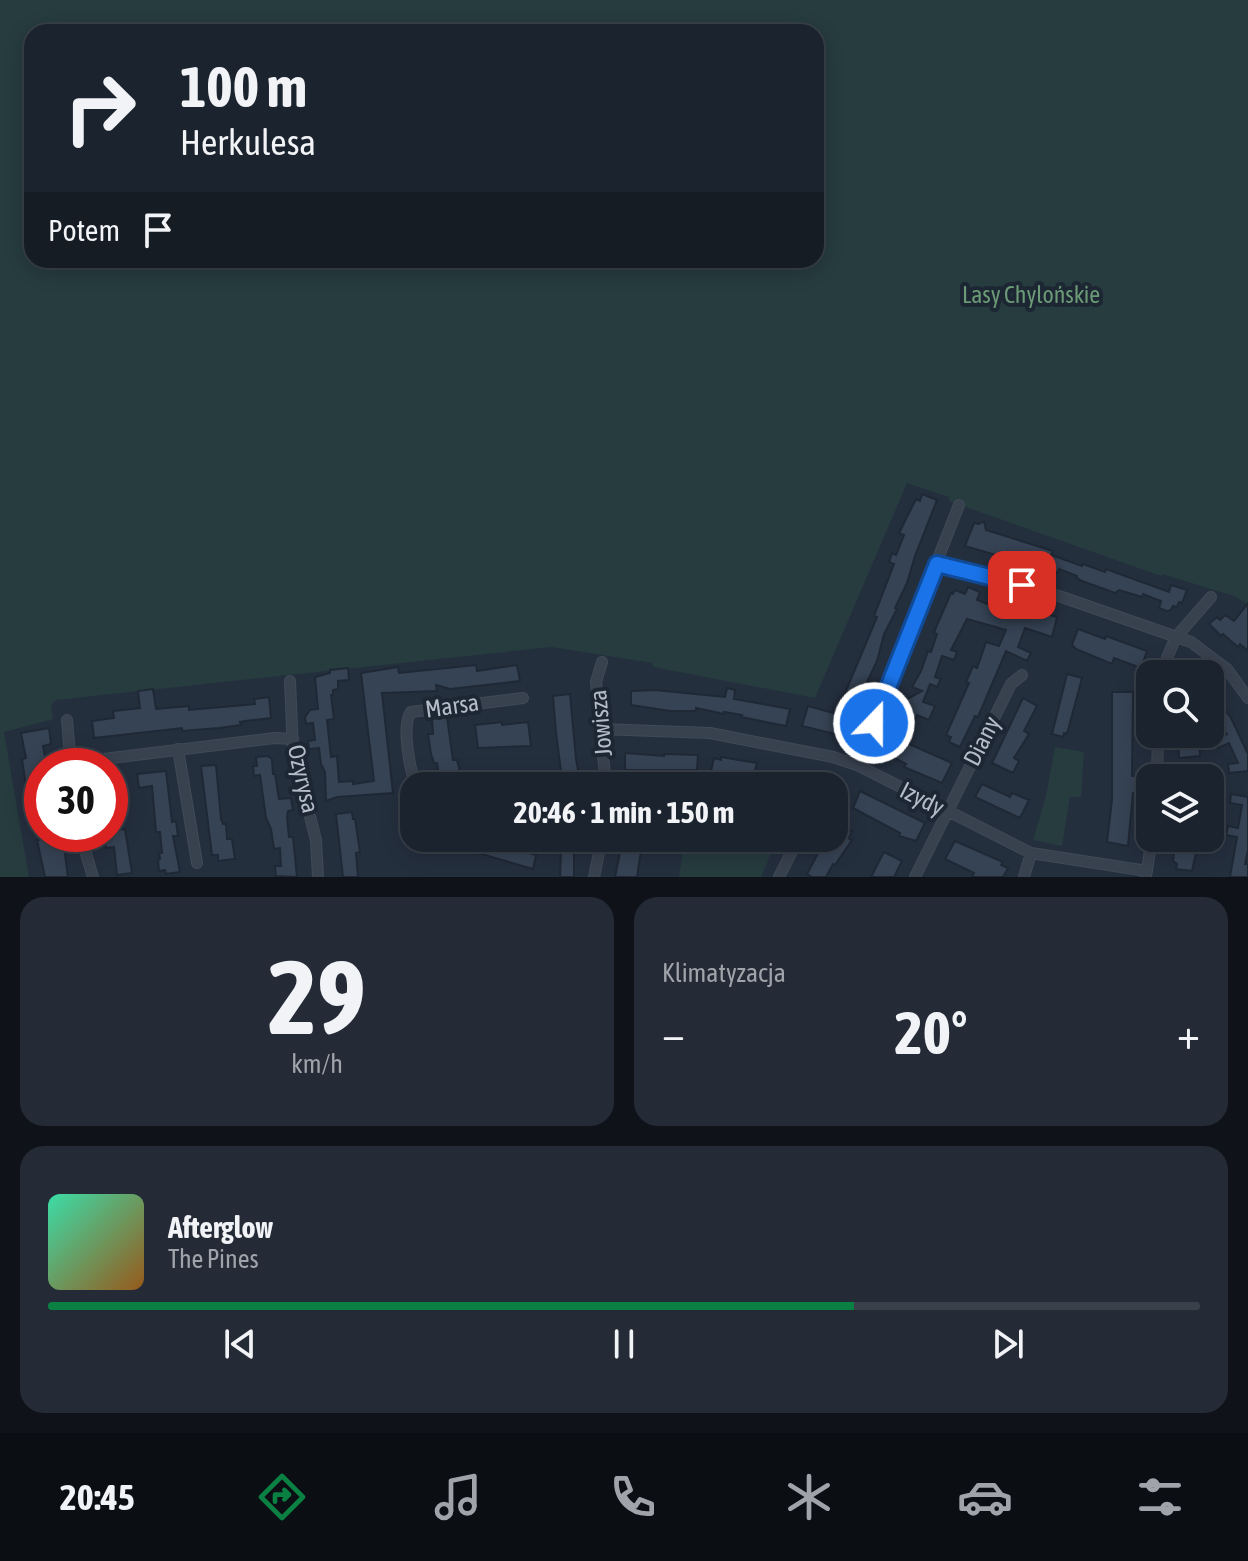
<!DOCTYPE html>
<html lang="pl">
<meta charset="utf-8">
<style>
body{margin:0;font-family:"Asap Condensed",sans-serif;background:#242b36;color:#f1f3f6;height:100vh;display:flex;flex-direction:column;font-size:30px;white-space:nowrap}
*{box-sizing:border-box;margin:0}
p{font-size:26px;color:#a0a4aa}
.icon{flex:none;width:44px;height:44px;fill:none;stroke:currentColor;stroke-width:2;stroke-linecap:round;stroke-linejoin:round}
.map{position:relative;height:877px;overflow:hidden}
.sheet{display:flex;flex-direction:column;gap:20px;padding:20px;background:#0f1319;flex:1}
.sheet>*{flex:none}
.banner{position:absolute;left:24px;top:24px;width:800px;height:244px;border-radius:24px;box-shadow:0 4px 20px #0003,0 0 0 2px #39404a;background:#1b232e;color:#f1f3f6;overflow:hidden}
.tools{position:absolute;left:1136px;top:660px;display:grid;gap:16px}
.tools a{display:grid;place-items:center;width:88px;height:88px;border-radius:16px;background:#1b232e;box-shadow:0 4px 20px #0003,0 0 0 2px #39404a;font-size:40px}
.speed{position:absolute;left:24px;top:748px;display:flex;gap:16px;font-size:40px;font-weight:700;text-align:center}
.speed>*{display:grid;place-content:center;width:104px;height:104px;border-radius:50%;background:#1b232e;box-shadow:0 4px 20px #0003,0 0 0 2px #39404a;line-height:1}
.speed .limit{border:12px solid #d22;background:#fff;color:#111}
.pin{position:absolute;display:grid;place-items:center;width:68px;height:68px;color:#fff;margin:-34px;border-radius:16px;box-shadow:0 4px 12px #0006}
.me{position:absolute;width:88px;margin:-44px;rotate:22deg;stroke-linejoin:round;filter:drop-shadow(0 0 6px #0008)}
.turn{display:flex;align-items:center;gap:28px;height:168px;padding:0 24px;font-size:36px}
.turn .icon{width:104px;height:104px;stroke-width:2.5}
.turn b{display:block;font-size:56px;line-height:68px}
.then{display:flex;align-items:center;height:76px;padding:0 24px;background:#0003;gap:16px;font-size:30px}
.big{font-size:60px;font-weight:700;line-height:1.1}
.sheet .widget{flex:1;display:flex;flex-direction:column;justify-content:center;gap:12px;min-width:0;padding:0 28px;border-radius:24px;background:#242b36}
.sheet .dial{align-items:center;gap:0}
.dial b{font-size:104px;line-height:1}
.song{display:flex;align-items:center;gap:24px}
.cover{width:96px;height:96px;border-radius:12px;background:linear-gradient(135deg,hsl(160 70% 55%),hsl(30 70% 35%))}
.played{height:8px;border-radius:4px;background:linear-gradient(90deg,#0b8043 70%,#39404a 70%)}
.keys{display:flex;justify-content:space-around;direction:ltr}
.heat{display:flex;justify-content:space-between;align-items:center;font-size:44px;direction:ltr}
.sheet .tiles{flex:1;display:grid;gap:20px;grid-template-columns:1fr 1fr}
.widget:last-child{grid-column:span 2}
.trip{position:absolute;left:400px;top:772px;width:448px;height:80px;border-radius:24px;background:#1b232e;box-shadow:0 4px 20px #0003,0 0 0 2px #39404a;font-weight:700;line-height:80px;text-align:center}
.tab-bar{display:flex;height:128px;justify-content:space-around;align-items:center;background:#0b0e12;color:#a0a4aa}
.tab-bar .icon{width:56px;height:56px}
.tab-bar .active{color:#0b8043}
.tab-bar b{font-size:36px;color:#f1f3f6}
.map>svg:first-child{display:block}
.green{fill:#263c3f;fill-rule:evenodd}
.building{fill:#364354;stroke:#1f2835;stroke-width:2}
.lines{fill:none;stroke-linecap:round;stroke-linejoin:round}
.street-casing{stroke:#414a57;stroke-width:12}
.street{stroke:#38414e;stroke-width:10}
.route-casing{stroke:#114b97;stroke-width:20}
.route{stroke:#1a73e8;stroke-width:14}
.labels{text-anchor:middle;stroke-width:8;stroke-linejoin:round;paint-order:stroke}
.park-label{font-size:24px;fill:#6b9a76;stroke:#1d2633}
.street-label{font-size:24px;fill:#b4bcc9;stroke:#1d2633}
</style>
<div class="map">
<svg width="1248" height="877" viewBox="0 0 1248 877">
<rect width="100%" height="100%" fill="#242f3e"/>
<path class="green" d="M0,0H1248V604L1234,596L1162,574L1161,576L949,501V497L907,483L815,698L653,667V663L551,647L56,700L51,705L53,719L4,732L29,877H0ZM32,32H816V260H32Z
M1055,747L1084,752L1081,797H1070L1062,846L1033,840L1046,796Z
M685,838H721L738,845L740,840L773,849L761,877H679Z"/>
<path class="building" d="M922,494L937,500L915,556L907,583L895,608L897,609L884,634L877,661L859,699L845,693L877,617L874,616L894,564L889,562L892,553L896,555L904,535L899,533L916,499L920,501Z
M984,521L986,530L1053,551L1051,555L1082,566L1083,564L1105,572L1106,569L1169,592L1171,585L1187,590L1182,603L1179,602L1177,607L1173,606L1171,610L1167,611L1159,608L1161,601L1143,594L1142,597L1119,590L1115,593L1082,581L1077,578V576L1059,569L1057,573L965,546L974,523L979,524Z
M968,587L980,592L977,600L995,607L996,605L1013,611L1015,606L1023,607L1057,617L1052,637L1025,628L1018,647L1031,653L1027,661L1006,651L978,717L975,716L960,747L949,742L951,737L946,735L969,683L966,682L973,666L977,668L986,642L999,646L1006,630L967,619L951,650L957,652L954,660L942,656L935,677L941,679L937,687L930,684L923,702L935,706L929,720L917,715L915,719L903,714L906,700L922,691L912,687L921,671L928,651L931,652L937,634L934,633L937,625L951,593L953,594L955,590L965,594Z
M1248,603V651L1240,644L1238,647L1223,634L1221,636L1209,624L1217,617L1220,620L1225,615L1234,621Z
M1078,629L1105,639L1106,636L1147,651L1141,668L1114,658L1112,664L1076,649L1072,645Z
M476,665L477,671L517,665L520,681L450,689L436,685L437,691L382,693L393,793L337,797L326,801L325,772L321,764L319,748L309,749L308,741L315,740L313,723L306,724L305,717L310,710L318,709L315,677L330,673V670L348,668L349,680L338,681V689L333,690V695H331L334,719L327,720L331,757L337,756L339,782L353,781V784L374,781L361,673L398,667L399,673Z
M1067,674L1082,678L1067,734L1064,733L1063,737L1052,734Z
M727,688L735,690L734,699L790,709L786,726L741,717L742,715L724,712V714L696,708V711H670L631,705V691L655,690L725,697Z
M153,689L156,709L189,706V710L255,704L254,699L269,697L271,718L245,721L240,722L241,725L219,728L182,731V728L94,738L92,721L114,718L113,711L140,708L138,691Z
M1112,692H1133L1132,776H1137V793H1133L1128,846L1107,842L1112,800Z
M570,694L576,759L581,786H563L556,733L553,696Z
M1215,696L1231,718L1248,754V771L1229,773L1228,764L1238,763L1229,743L1218,748L1214,740L1227,734L1210,711V700Z
M1023,698L1037,706L1024,731L1029,734L1014,758L1019,761L1013,773L992,763Z
M808,706L833,713V710L843,712V715L847,716L844,732L836,731L835,734L802,726Z
M447,717L453,760H457L464,786H449L447,775L439,777L437,763H434L431,754L428,734H433L432,719Z
M502,722V725L528,722L531,746L478,748L475,725Z
M49,728L51,744L43,746L47,766H42V829H37L32,801L29,802L26,786L22,759L26,758L21,733Z
M1186,734H1199L1200,756L1179,758L1178,740L1186,737Z
M891,736L952,763L942,783L904,767L906,764L884,753Z
M625,753L664,756V754L698,755L697,770H625Z
M268,756L272,759L273,774H275L279,799L291,798L293,810L288,811L287,817L289,837H293L297,877L276,876L275,866H281L280,848L274,849L271,829L266,818L260,775L254,776L253,766H257L256,757Z
M721,757L757,763L755,771L782,774L780,786L746,781L745,784L725,780V776L711,771L714,758L721,760Z
M216,765L221,819L223,824H226L227,839H232L235,859L218,861V855H212L201,766Z
M166,771L172,822L176,821L178,836H173L180,872L166,874L165,870L159,871L158,860L160,859L159,853H162L160,832H156L152,786L139,788L137,774Z
M110,782H115L120,811H117L119,830L125,829L132,873L117,875L114,847L106,848L104,834H110Z
M982,784L1010,797L1012,793L1029,800L1020,818L975,797Z
M860,791L925,823L916,841L899,836L900,833L853,808Z
M1231,794L1248,797V850L1245,864H1248V877H1230L1237,837L1226,835L1228,826L1238,828L1242,805L1230,803Z
M352,812L353,819H355L360,852L356,853L358,877H343L336,814Z
M842,827L852,832L848,838L852,840L835,865L833,864L826,877H812L807,874L826,838H834V830L839,833Z
M60,837L61,847L64,846L68,877H45L37,840Z
M433,838H479L536,855L533,869L433,840Z
M623,838H643L637,877H615Z
M1176,838L1199,839L1192,871L1176,869L1177,864L1173,861Z
M955,841L1003,862L1001,865L1008,868L1003,877H972L974,873L945,859Z
M552,844L574,845V877H560L561,853H552Z
M884,852L902,861L894,877H871Z"/>
<g class="lines">
<g class="street-casing">
<path id="street" d="M937,564L1059,596L1191,642L1227,669L1248,698
M602,662L596,682L606,786
M1160,674L1176,637L1211,597
M290,681L293,750L316,840L318,877
M67,720L71,766
M599,729L710,733L833,757L857,765L1031,853L1147,871
M178,749L197,863
M71,763L275,738L293,739
M857,765L959,505
M1157,778L1158,734
M416,786C410,770 401,725 411,712L523,698
M80,834L93,877
M1146,876L1152,838
M594,877L602,838
M779,877L792,851L802,838
M915,877L1011,684L1022,675
M1024,877L1031,853"/>
</g>
<use href="#street" class="street"/>
</g>
<g class="lines">
<g class="route-casing">
<path id="route" d="M874,723L937,564L1022,585"/>
</g>
<use href="#route" class="route"/>
</g>
<g class="labels">
<g class="park-label">
<text x="1031" y="303">Lasy Chylońskie</text>
</g>
<g class="street-label">
<text transform="translate(452 706) rotate(-8)" y="8">Marsa</text>
<text transform="translate(601 723) rotate(-95)" y="8">Jowisza</text>
<text transform="translate(982 741) rotate(-63)" y="8">Diany</text>
<text transform="translate(303 779) rotate(77)" y="8">Ozyrysa</text>
<text transform="translate(922 799) rotate(27)" y="8">Izydy</text>
</g>
</g>
</svg>
<div class="tools">
<a><svg class="icon" aria-label="search" viewBox="0 0 24 24"><circle cx="10" cy="10" r="6"/><path d="M15 15l6 6"/></svg></a>
<a><svg class="icon" aria-label="layers" viewBox="0 0 24 24"><path d="M12 4l9 5-9 5-9-5zM3 14l9 5 9-5"/></svg></a>
</div>
<div class="speed"><div class="limit">30</div></div>
<div class="pin" style="left:1022px;top:585px;background:#d93025"><svg class="icon" aria-label="arrive" viewBox="0 0 24 24"><path d="M6 21V4h12l-3 4 3 4H6"/></svg></div>
<svg class="me" style="left:874px;top:723px" viewBox="-20 -20 40 40"><circle r="17" fill="#1a73e8" stroke="#fff" stroke-width="3"/><path d="M0-11L8 9 0 5-8 9z" fill="#fff"/></svg>
<div class="trip">20:46 · 1 min · 150 m</div>
<div class="banner">
<div class="turn"><svg class="icon" aria-label="right" viewBox="0 0 24 24"><path d="M7 20v-9h11M14 6l5 5-5 5"/></svg><div><b>100 m</b>Herkulesa</div></div>
<div class="then">Potem<svg class="icon" aria-label="arrive" viewBox="0 0 24 24"><path d="M6 21V4h12l-3 4 3 4H6"/></svg></div>
</div>
</div>
<section class="sheet">
<div class="tiles">
<div class="widget dial"><b>29</b><p>km/h</p></div>
<div class="widget"><p>Klimatyzacja</p>
<div class="heat"><a>−</a><b class="big">20°</b><a>+</a></div>
</div>
<div class="widget">
<div class="song"><i class="cover"></i><div><b>Afterglow</b><p>The Pines</p></div></div>
<div class="played"></div>
<div class="keys"><svg class="icon" aria-label="previous" viewBox="0 0 24 24"><path d="M18 5L8 12l10 7zM5 5v14"/></svg><svg class="icon" aria-label="pause" viewBox="0 0 24 24"><path d="M8 5v14M16 5v14"/></svg><svg class="icon" aria-label="next" viewBox="0 0 24 24"><path d="M6 5l10 7-10 7zM19 5v14"/></svg></div>
</div>
</div>
</section>
<nav class="tab-bar">
<b>20:45</b>
<svg class="icon active" aria-label="directions" viewBox="0 0 24 24"><path d="M12 3l9 9-9 9-9-9zM9 14v-3h6M13 9l2 2-2 2"/></svg>
<svg class="icon" aria-label="music" viewBox="0 0 24 24"><path d="M9 18V5l10-2v13"/><circle cx="6" cy="18" r="3"/><circle cx="16" cy="16" r="3"/></svg>
<svg class="icon" aria-label="phone" viewBox="0 0 24 24"><path d="M5 4h4l2 5-3 2q2 4 5 5l2-3 5 2v4C11 20 4 13 5 4z"/></svg>
<svg class="icon" aria-label="climate" viewBox="0 0 24 24"><path d="M12 3v18M4 7l16 10M4 17L20 7"/></svg>
<svg class="icon" aria-label="car" viewBox="0 0 24 24"><path d="M5 17H2v-5l4-1 3-4h7l3 4 3 1v5h-3M9 17h6M6 11h13"/><circle cx="7" cy="17" r="2"/><circle cx="17" cy="17" r="2"/></svg>
<svg class="icon" aria-label="filters" viewBox="0 0 24 24"><path d="M4 7h16M4 17h16"/><circle cx="9" cy="7" r="2"/><circle cx="15" cy="17" r="2"/></svg>
</nav>
